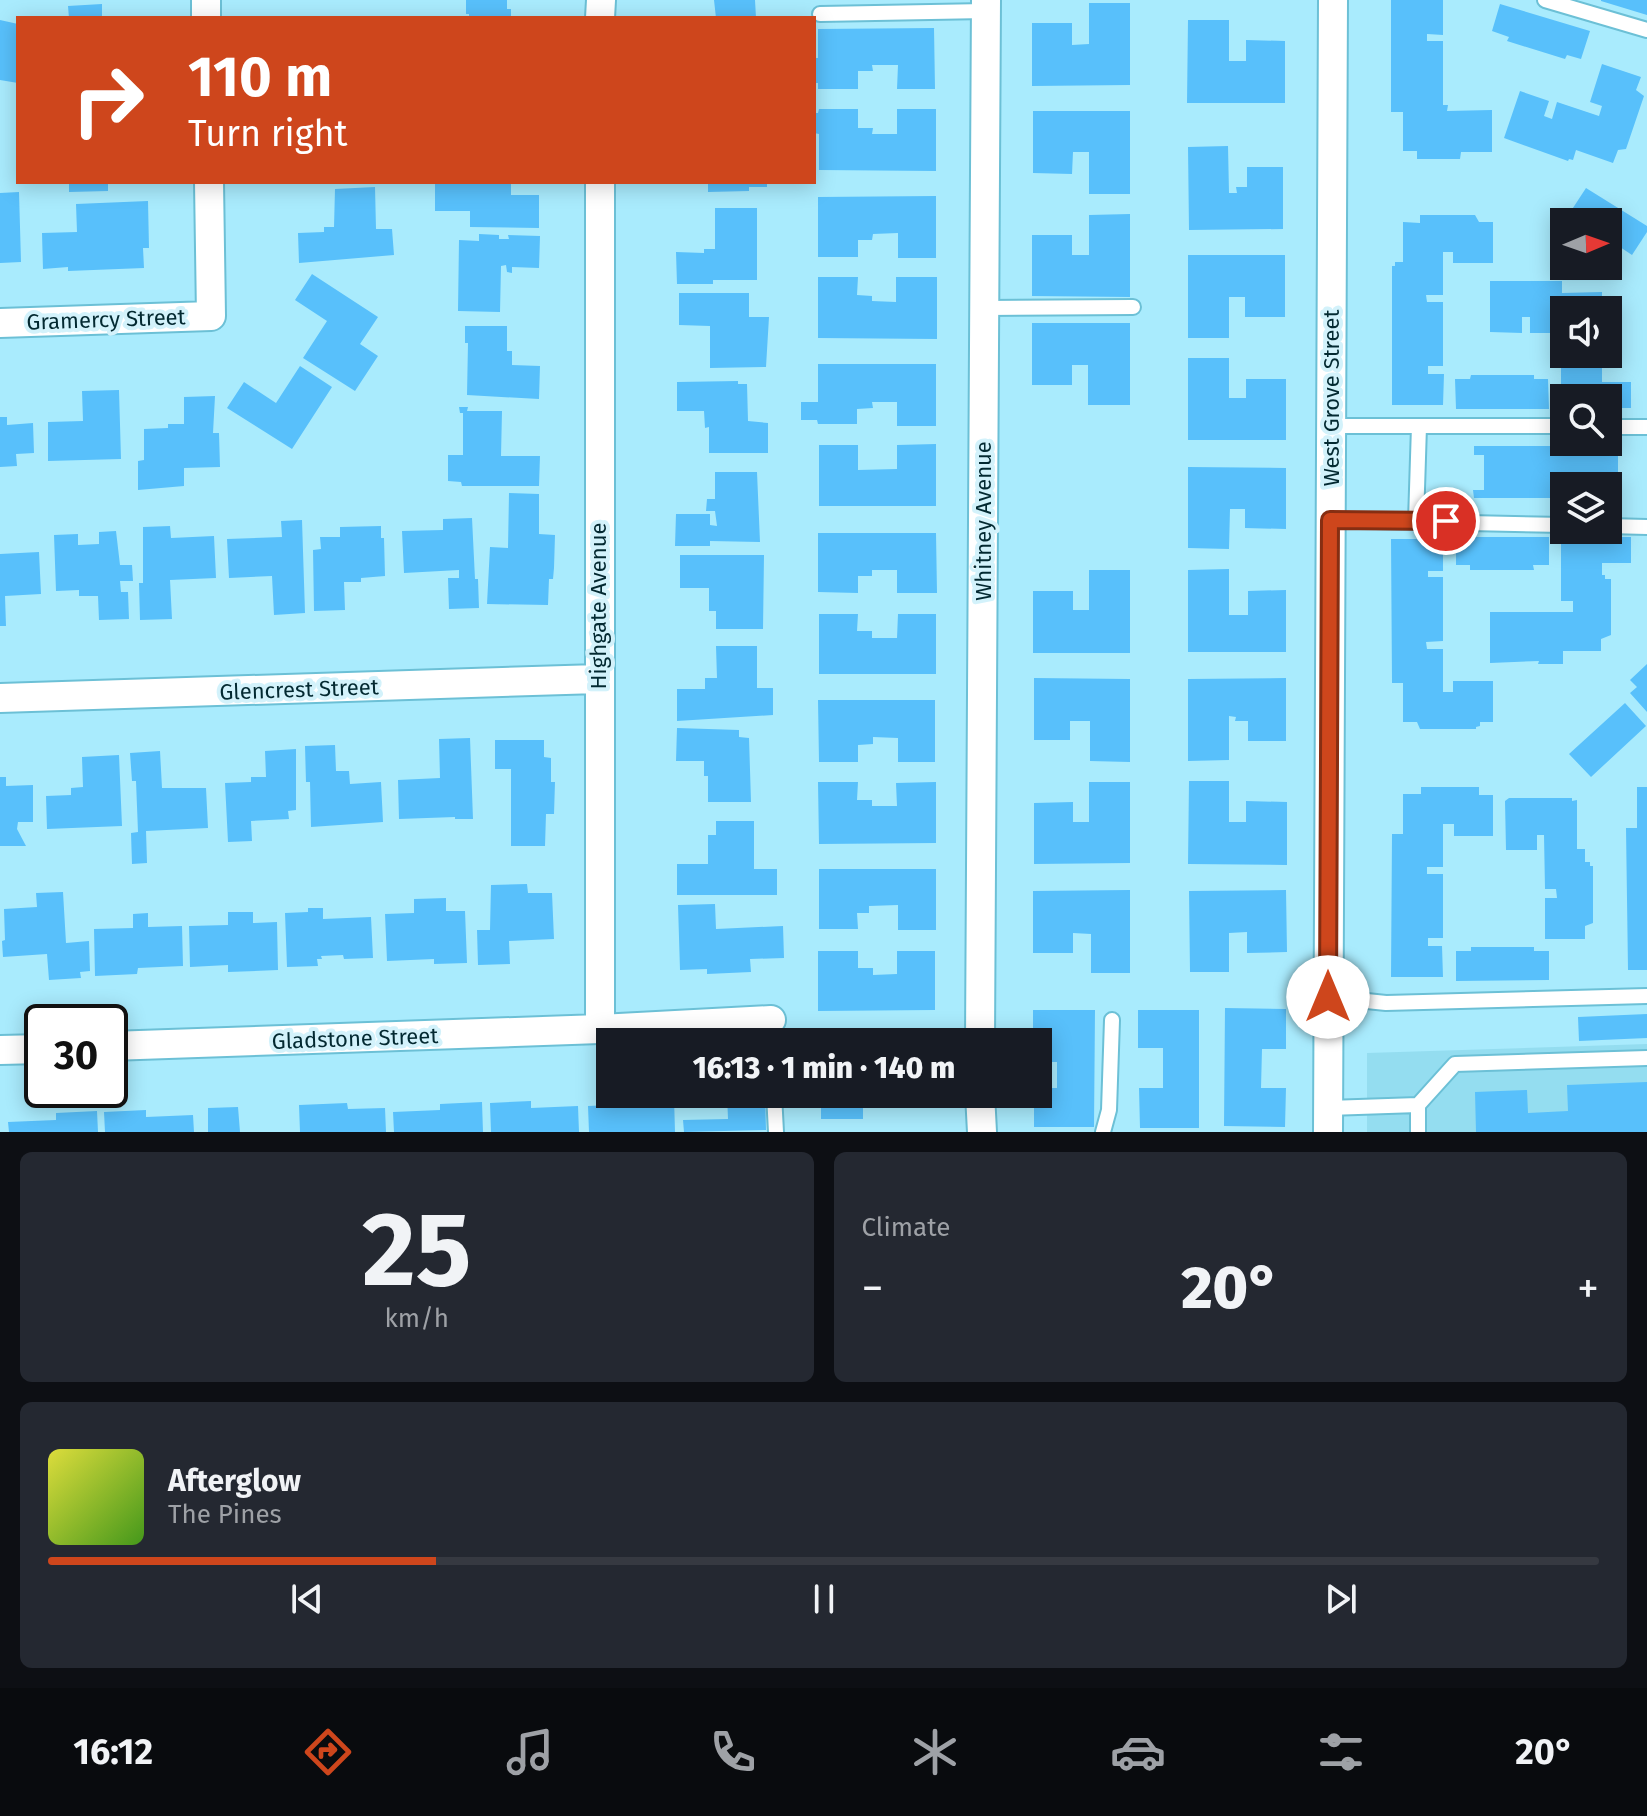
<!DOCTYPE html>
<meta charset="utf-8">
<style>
body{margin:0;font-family:"Fira Sans",sans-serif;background:#242831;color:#f1f3f6;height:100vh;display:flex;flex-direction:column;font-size:30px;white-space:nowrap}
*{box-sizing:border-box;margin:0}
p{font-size:26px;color:#9ea1a6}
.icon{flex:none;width:44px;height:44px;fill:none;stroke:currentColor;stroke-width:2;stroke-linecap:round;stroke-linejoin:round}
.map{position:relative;height:1132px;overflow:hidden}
.drawer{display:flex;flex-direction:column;gap:20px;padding:20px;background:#0d0f14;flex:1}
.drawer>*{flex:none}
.top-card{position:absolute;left:16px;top:16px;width:800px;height:168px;border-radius:0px;box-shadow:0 4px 20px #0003;background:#ce461c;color:#fff;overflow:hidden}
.needle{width:52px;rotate:88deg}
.tools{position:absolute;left:1550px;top:208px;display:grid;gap:16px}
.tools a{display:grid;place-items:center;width:72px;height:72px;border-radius:0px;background:#171b24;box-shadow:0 4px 20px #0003;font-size:40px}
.speed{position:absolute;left:24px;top:1004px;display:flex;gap:16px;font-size:40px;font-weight:700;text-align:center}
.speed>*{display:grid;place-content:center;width:104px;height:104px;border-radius:50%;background:#171b24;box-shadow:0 4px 20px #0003;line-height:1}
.speed .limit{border:4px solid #111;border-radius:12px;background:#fff;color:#111}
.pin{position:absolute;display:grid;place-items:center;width:68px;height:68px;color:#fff;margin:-34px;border:4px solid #fff;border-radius:50%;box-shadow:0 2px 8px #0007}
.me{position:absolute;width:88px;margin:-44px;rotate:0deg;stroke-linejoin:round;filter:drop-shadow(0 0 6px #0008)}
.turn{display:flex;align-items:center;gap:28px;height:168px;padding:0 40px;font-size:36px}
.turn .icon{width:104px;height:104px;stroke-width:2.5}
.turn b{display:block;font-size:56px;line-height:68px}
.big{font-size:60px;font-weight:800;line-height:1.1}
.drawer .card{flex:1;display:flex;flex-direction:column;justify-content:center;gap:12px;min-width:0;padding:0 28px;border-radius:12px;background:#242831}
.drawer .dial{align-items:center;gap:0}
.dial b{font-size:104px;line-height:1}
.song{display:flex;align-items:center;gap:24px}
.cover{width:96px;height:96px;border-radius:12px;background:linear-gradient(135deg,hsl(60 70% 55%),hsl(100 70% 35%))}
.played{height:8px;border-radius:4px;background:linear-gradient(90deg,#ce461c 25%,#363941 25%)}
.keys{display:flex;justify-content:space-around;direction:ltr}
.heat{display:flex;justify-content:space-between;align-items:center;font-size:44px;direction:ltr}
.drawer .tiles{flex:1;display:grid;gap:20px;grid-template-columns:1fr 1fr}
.card:last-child{grid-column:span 2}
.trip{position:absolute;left:596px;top:1028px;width:456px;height:80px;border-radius:0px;background:#171b24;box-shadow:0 4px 20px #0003;font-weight:800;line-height:80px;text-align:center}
.dock{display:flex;height:128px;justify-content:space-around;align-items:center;background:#090b0e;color:#9ea1a6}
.dock .icon{width:56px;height:56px}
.dock .on{color:#ce461c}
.dock b{font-size:36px;color:#f1f3f6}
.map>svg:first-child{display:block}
.built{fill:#94ddf0}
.building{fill:#58c0fb}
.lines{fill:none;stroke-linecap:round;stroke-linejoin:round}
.service-casing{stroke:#6cc0d6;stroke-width:18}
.minor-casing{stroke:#6cc0d6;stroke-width:32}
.service{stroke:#fff;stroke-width:14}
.minor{stroke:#fff;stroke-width:28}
.route-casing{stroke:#862e12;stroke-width:20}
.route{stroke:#ce461c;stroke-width:14}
.labels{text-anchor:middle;stroke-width:8;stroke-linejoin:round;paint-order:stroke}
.street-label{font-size:22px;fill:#032931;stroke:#d3f2fb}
</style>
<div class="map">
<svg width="1647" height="1132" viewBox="0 0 1647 1132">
<rect width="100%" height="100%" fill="#a9ebfd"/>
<path class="built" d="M1647,1044V1132H1367V1053Z"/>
<path class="building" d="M466,0H507V9H511V18H469V14H466Z
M714,0H755L756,18H716Z
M1391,0H1443V35L1427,34V41H1443V105H1448L1447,111L1492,110V152H1461L1460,159H1417V151H1403V112H1391Z
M1601,0H1647V15L1601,1Z
M1089,3H1130V85L1032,86V23H1072V45L1089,44Z
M102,4V18H69L68,6Z
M1500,4L1590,31L1581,59L1567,55L1565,59L1507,41L1509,37L1492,31Z
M0,20L18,24V83L0,80Z
M1188,20H1229V61H1246V40L1285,41V103H1187Z
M934,28L935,89H897L898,65H872L873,71H858V89H818V83H814V58H818V29Z
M1602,64L1641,77L1636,90L1644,96L1626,149L1618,150L1613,163L1576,150L1573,160L1569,159L1568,161L1504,138L1520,91L1549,101L1544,116L1552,119L1557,102L1599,116L1602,106L1590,102Z
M819,109H858V128H873L872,134H897V109H936V171L819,170V134L814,133V113H818Z
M1033,111H1130V194H1089V152H1073L1072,174L1033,173Z
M1228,146L1229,193H1237L1236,187H1247V167H1283V229L1189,230L1188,147Z
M69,182H108V191L69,192Z
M435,182H511V195H539V228L470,227V211H435Z
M708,182H767V187H749V191L708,192Z
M375,187L376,229H392L394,255L299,263L298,233L324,232V227H334L335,189Z
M1586,188L1647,226V232L1632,255L1608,239V222H1582L1569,214Z
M19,192L21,262L0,263V193Z
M936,196V258H898V233L873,234L872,240H858V257H818V197Z
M148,201L149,248H143L144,268L68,271V267L43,269L42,233L77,232L76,204Z
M715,208H757V280H713V284H677L676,252L704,253V249H715Z
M1130,214V297L1032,296V235H1072V255H1089V215Z
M1420,215H1475L1479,222H1493V263H1453V252H1443V295H1426L1427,302H1443V366H1428V374H1444L1443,405H1392V266H1395V262H1403V222L1420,223Z
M479,234L499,235V239H509L508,235L540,236L539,268L512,267V273L507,272L506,265L501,266L500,312L458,311L459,240L479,241Z
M1188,255H1285V317H1245V297H1229V338H1188Z
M312,274L378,317L360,344L378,356L355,391L303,358L327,321L295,300Z
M818,277H858L857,295L872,296V301L896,302V277H937V339L818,338Z
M1490,281H1562V293L1602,292V306H1607V310H1564V333H1530V317H1522V333L1490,332Z
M679,293H749V317H769L766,367L710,368V326L679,325Z
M1032,323H1130V405H1088V365H1072V385H1032Z
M465,326H507V351H512V365L540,366L539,399L467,395L468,343H465Z
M1561,343H1564V354H1602V382H1631V408H1608V398H1564V408H1561Z
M1188,358H1229V398H1246V379H1286V440H1188Z
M818,364H936V426H897V402H872L873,408L857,409V424H818L817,420H801V402H818Z
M300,366L332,387L292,449L227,408L244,382L276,403Z
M1471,375H1534V379H1548L1549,409H1456L1455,379H1470Z
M738,381V384H747L748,421L768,423V453H709V427L705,428L704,411H677V382Z
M119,390L121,459L48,461V422L83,421L82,391Z
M215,396L213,433H219L220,467L184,468V486L138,490V461L144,460V429L168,428V424H184V397Z
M459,407H468L467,411H502L501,456H540L539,486H462L461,482L448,481V455H463V413H460Z
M0,417H7V425L33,423L34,453L16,454L17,466L0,467Z
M936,444V506H819V445H858V470L897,469V445Z
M1474,446H1618V498H1608V486H1564V498H1474L1473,490H1484V455H1474Z
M1188,467L1286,468V529L1245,528V509H1230L1229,549L1188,548Z
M715,472H757L760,542L710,541V546H675L676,514H710V525L717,526L715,511H706L707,499H715Z
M509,493L539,494V534L555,535L554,568L553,579H549L548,605L487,604L490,547L508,548Z
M472,518L475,579H478L479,608L449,609L448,578H459V570L404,573L402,531L443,530V519Z
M302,520L305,613L274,615L272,576L229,578L227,539L282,537L281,521Z
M170,526L171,538L214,536L216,578L170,580L172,619L140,620L139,583H143V527Z
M381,526V538H384L385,576L361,578V582H344L345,610L314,611L313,550L321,549L320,537H340V527Z
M116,531L120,565H132L133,581H120L121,592H128L129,619L99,620L98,596H79V590L56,591L54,535L78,534V545L99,544V532Z
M818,533H936L937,593H897V570H872V576H858V593L818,592Z
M1456,537H1549V565H1533L1534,570H1470V565H1456Z
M1561,537H1631V563H1602V575H1605V579H1611V635L1601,639V651H1563V664H1538L1539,661L1490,663V612H1573V601H1561Z
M1391,539H1443V571H1428V577H1443V641L1426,642L1427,649H1443V692H1453V681H1493V722H1480V726L1476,727V729H1420L1417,722H1403V683H1392Z
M39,552L41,594L5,596L6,626H0V554Z
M680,555H764L763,629H716V611H709V588H680Z
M1229,569V615H1248V591L1286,590V652H1188V570Z
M1089,570H1130V653H1033V591H1073V610H1089Z
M819,614H858L857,631H872V638H897L898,614H936V674H819Z
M716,646H757V688H773V715L677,721V689H705V678H717Z
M1647,664V712L1630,693L1637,687L1630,680Z
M1034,678L1130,679V762L1090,761V721H1070V740H1034Z
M1286,678V741H1248V721H1235L1236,717L1229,716V760L1188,761V679Z
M818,700H935V762H898V738L873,737V744L858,745V762H819Z
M1625,703L1646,726L1591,777L1569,754Z
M677,728L739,730V737L749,738L751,802H708V776H704V761H676Z
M470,738L473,819H455V817L399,819L398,780L440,778L439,739Z
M495,740H544V757L551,758V782H555L554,814H546L545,846H511V769H495Z
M335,745L336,771H349L350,784L381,782L383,822L311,827L310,782H306L305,746Z
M296,749V810L288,811L289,819L251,821L252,841L228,842L225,783L251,782V777H266L265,751Z
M160,751L162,788H206L208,828L146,831L147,863L132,864L131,833L138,832L136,781H132L130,753Z
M119,755L122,826L47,829L46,796L71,795V788L83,787L82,757Z
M0,777H6V786L33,785V822H18L17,829L26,846H0Z
M1189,781H1229V822H1246V801L1287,802V865L1188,864Z
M818,782H858L857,800H872V806H897L896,783L936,782V843L819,844Z
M1089,782H1130V863L1034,864V803L1073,802V822H1089Z
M1421,787H1479V795H1493V836H1454V824H1443V867H1427V874H1443V938H1428V946H1442L1443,977H1391L1392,834H1403V794H1421Z
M1637,787H1647V970H1628L1626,828H1637Z
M1509,798H1572V801L1577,800V849H1585V862H1590V866H1593V923L1585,926V939H1545V898H1557L1556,889H1545L1544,835H1537V850H1506L1505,801Z
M716,821H754V869H777V895H677V864H708V835H716Z
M819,869H936V930H898V905L869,906V913H857L858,929H819Z
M527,884L528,893H552L554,939L509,941L510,964L478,965L477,930H490L491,885Z
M1130,890V973H1091V934L1073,933V953H1033V891Z
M1286,890L1287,952L1247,953V932L1229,933V972H1190L1189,891Z
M63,892L66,943L89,941L90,971L80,972L81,978L49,980L47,954L3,957L2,941L5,940L4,909L37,907L36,893Z
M446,898V911H465L467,963L434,964V959L387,961L385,914L414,913V899Z
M715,904L716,929L783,926L784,958L750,959L751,972L707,974V969L680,970L678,905Z
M308,908H323V919L371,917L373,958L344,959L343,955L321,956L322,959H317L318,966L287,967L285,913L308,912Z
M228,912H253V923L277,922L278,970L228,972V965L190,967L189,926L228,925Z
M148,913V927L182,926L183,966L138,968L137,974L95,976L94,929L133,928V914Z
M1471,947H1534V951H1549V980L1456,981V951H1471Z
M818,951H858V968H873V975L897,974V951H935V1010L818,1011Z
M1225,1008L1286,1009V1049H1262L1261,1088H1286L1285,1127L1224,1126Z
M1033,1010H1095L1094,1127H1034V1094H1038V1088H1057V1062H1052V1048H1038V1042H1033Z
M1138,1010H1199V1128H1140L1139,1088H1163V1048H1138Z
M1647,1014V1038L1579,1041L1578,1017Z
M822,1037L918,1038V1042H822Z
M1647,1082V1132H1476L1475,1092L1527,1090L1528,1113L1568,1111L1567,1085Z
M727,1094L765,1096L766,1130L684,1132L683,1120L728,1119Z
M821,1094H863V1119H821Z
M891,1094H918V1099H891Z
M674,1097L675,1132H589L588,1106L633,1104V1099Z
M531,1101V1108L578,1106L579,1132H491L490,1103Z
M482,1102L483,1132H394L393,1112L440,1110V1104Z
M347,1103L348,1109L385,1108L386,1132H300L299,1105Z
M238,1107L240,1132H208V1108Z
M146,1110V1117L193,1115L194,1132H105L104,1112Z
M97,1111L98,1132H9L8,1122L56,1120V1113Z"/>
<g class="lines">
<g class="service-casing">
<path id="service" d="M1545,0L1647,30
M820,14L986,11
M985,308L1133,307
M1331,426H1564
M1608,427H1647
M1330,520L1564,525
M1416,521L1419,426
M1608,526L1647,527
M1328,997L1386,1003L1647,996
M771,1020L772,1042
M774,1094L776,1132
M1418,1105V1132
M1328,1108L1418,1105L1455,1064L1647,1058
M1103,1132L1109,1110L1112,1020"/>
</g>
<g class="minor-casing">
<path id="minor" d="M206,0V18
M600,18L601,0
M0,323L211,316L209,182
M0,698L598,679
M600,1029V182
M980,1042L986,0
M110,1046L600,1029L771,1020
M0,1050L42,1049
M980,1094L982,1132
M1328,1132L1333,0"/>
</g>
<use href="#service" class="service"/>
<use href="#minor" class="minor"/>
</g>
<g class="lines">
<g class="route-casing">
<path id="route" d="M1328,997L1330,520L1446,521"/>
</g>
<use href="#route" class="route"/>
</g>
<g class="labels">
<g class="street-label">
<text transform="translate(106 319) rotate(-2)" y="8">Gramercy Street</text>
<text transform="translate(1331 398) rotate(-90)" y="8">West Grove Street</text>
<text transform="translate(983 521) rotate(-90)" y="8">Whitney Avenue</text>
<text transform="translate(598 606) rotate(-90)" y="8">Highgate Avenue</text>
<text transform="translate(299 689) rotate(-2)" y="8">Glencrest Street</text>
<text transform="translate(355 1038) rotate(-2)" y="8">Gladstone Street</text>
</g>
</g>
</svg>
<div class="tools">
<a><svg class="needle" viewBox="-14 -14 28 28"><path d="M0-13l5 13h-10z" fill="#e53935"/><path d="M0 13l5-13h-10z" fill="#9ea1a6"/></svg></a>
<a><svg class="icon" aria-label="sound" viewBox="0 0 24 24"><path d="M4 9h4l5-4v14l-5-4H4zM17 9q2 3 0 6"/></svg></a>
<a><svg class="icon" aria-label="search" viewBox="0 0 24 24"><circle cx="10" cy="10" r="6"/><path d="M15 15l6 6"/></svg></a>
<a><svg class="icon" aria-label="layers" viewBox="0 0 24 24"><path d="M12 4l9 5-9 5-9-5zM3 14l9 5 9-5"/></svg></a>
</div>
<div class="speed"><div class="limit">30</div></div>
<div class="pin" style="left:1446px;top:521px;background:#d93025"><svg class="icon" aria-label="arrive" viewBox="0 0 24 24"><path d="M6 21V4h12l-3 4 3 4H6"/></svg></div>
<svg class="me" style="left:1328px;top:997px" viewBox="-20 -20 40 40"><circle r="19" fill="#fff"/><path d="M0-13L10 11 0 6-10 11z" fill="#ce461c"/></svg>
<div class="trip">16:13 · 1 min · 140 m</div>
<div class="top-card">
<div class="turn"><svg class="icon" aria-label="right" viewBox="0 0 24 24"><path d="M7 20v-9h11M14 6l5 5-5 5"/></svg><div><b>110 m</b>Turn right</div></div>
</div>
</div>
<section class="drawer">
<div class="tiles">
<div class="card dial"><b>25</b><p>km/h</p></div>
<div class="card"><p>Climate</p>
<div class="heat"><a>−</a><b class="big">20°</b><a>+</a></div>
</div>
<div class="card">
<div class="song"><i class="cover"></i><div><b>Afterglow</b><p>The Pines</p></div></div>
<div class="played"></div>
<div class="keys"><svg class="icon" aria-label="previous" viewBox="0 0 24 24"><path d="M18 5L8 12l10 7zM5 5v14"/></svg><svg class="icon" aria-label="pause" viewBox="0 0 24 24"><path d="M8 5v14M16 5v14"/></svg><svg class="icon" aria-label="next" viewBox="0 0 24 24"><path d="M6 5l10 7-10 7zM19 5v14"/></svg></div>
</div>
</div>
</section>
<nav class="dock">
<b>16:12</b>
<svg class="icon on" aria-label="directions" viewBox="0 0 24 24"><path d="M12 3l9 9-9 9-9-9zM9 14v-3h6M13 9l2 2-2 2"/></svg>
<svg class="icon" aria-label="music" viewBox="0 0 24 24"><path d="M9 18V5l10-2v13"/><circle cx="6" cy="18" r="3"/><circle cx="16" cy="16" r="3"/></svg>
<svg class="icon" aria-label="phone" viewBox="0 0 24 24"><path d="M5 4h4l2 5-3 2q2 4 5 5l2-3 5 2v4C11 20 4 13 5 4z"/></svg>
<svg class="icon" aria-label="climate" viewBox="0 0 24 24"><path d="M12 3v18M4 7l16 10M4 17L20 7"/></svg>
<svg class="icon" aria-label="car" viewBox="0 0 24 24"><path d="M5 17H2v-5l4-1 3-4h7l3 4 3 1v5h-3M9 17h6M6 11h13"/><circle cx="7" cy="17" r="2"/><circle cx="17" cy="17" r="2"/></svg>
<svg class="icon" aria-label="filters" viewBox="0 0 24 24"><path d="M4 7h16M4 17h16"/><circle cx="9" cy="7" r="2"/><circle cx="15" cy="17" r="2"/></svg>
<b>20°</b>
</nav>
